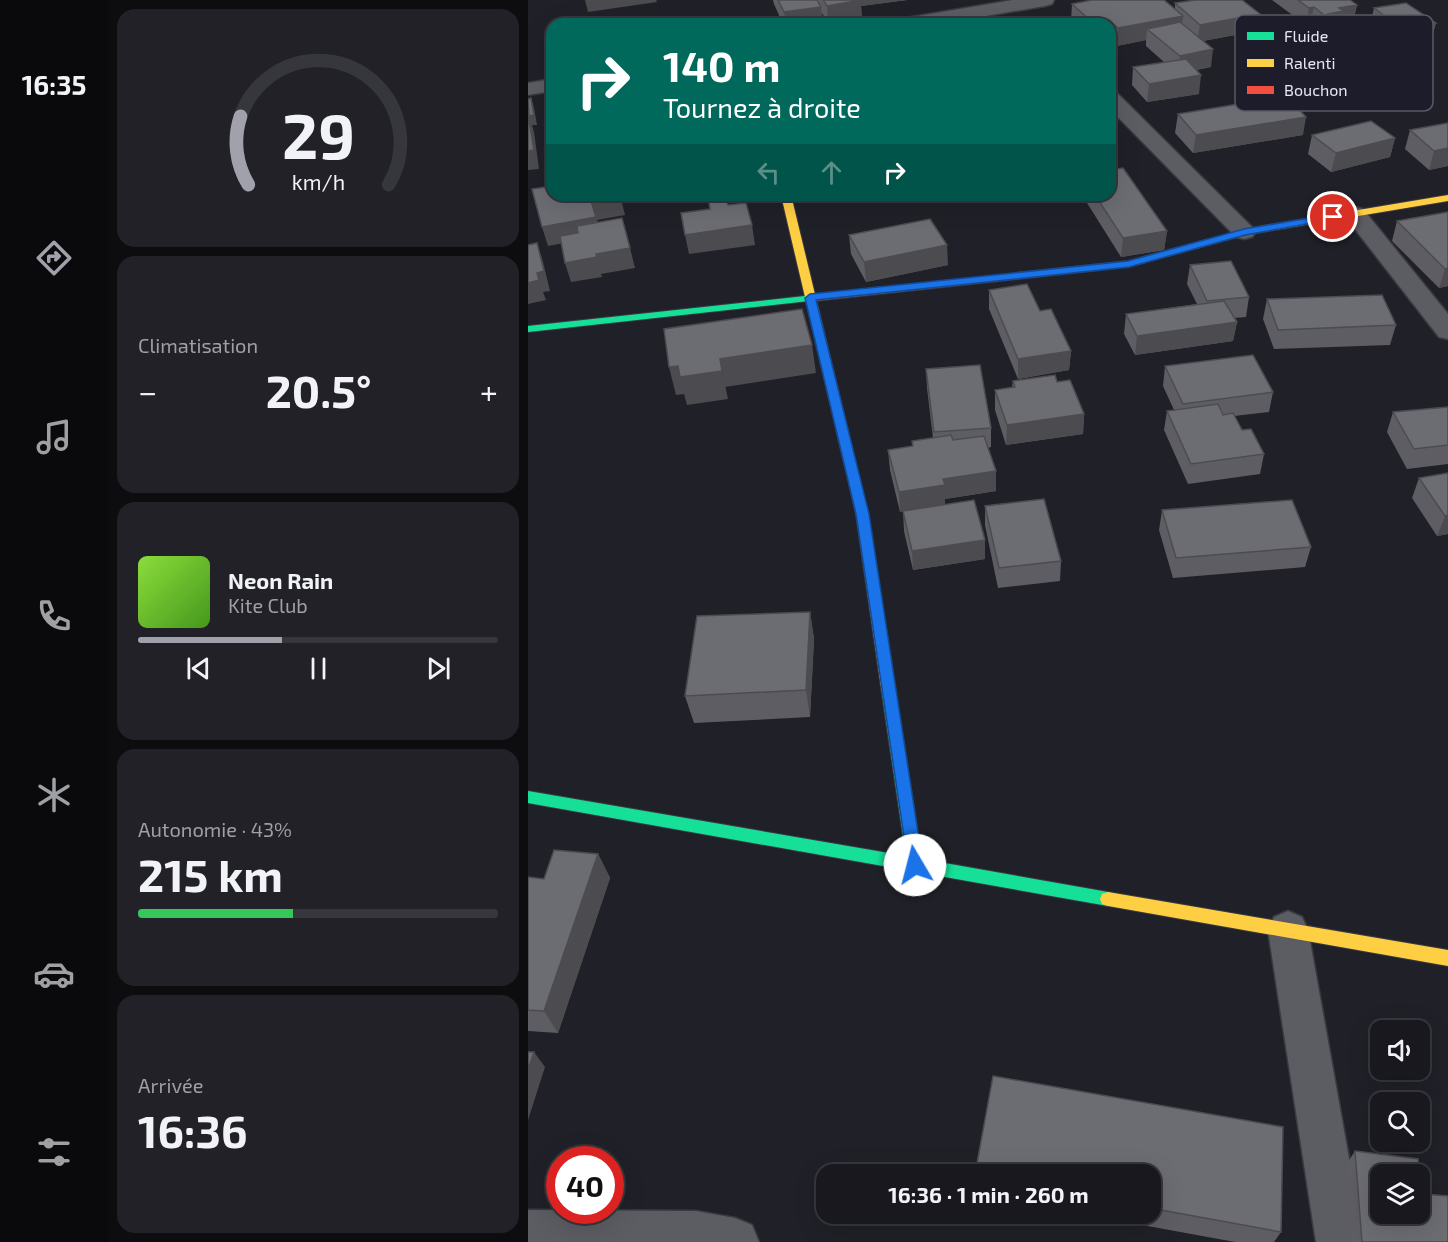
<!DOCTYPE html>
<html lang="fr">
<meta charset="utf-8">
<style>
body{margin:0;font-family:"Exo 2",sans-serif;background:#212127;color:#f1f3f6;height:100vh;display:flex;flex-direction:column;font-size:22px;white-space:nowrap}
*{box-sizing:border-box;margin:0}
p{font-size:20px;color:#9fa0a4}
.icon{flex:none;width:33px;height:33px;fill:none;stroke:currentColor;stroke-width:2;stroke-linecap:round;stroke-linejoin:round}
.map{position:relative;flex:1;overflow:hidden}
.panel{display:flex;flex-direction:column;gap:9px;padding:9px;background:#0d0d10;width:420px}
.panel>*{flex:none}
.hud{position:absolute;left:18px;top:18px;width:570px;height:183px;border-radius:18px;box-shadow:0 6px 24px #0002,0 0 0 2px #36373c;background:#00695c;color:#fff;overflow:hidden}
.buttons{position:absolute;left:842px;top:1020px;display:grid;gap:12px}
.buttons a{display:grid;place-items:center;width:60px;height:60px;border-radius:12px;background:#18181e;box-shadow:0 6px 24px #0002,0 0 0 2px #36373c;font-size:30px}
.speed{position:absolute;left:18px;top:1146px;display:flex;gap:12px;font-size:30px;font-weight:700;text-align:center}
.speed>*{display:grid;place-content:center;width:78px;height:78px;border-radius:50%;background:#18181e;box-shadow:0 6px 24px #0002,0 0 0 2px #36373c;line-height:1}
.speed .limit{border:9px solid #d22;background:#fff;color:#111}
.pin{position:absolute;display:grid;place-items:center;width:51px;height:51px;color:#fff;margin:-26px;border:3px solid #fff;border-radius:50%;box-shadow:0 2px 6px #0007}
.me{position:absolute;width:66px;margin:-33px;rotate:352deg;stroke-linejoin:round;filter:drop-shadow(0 0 4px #0008)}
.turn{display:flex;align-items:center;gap:21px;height:126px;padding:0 18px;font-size:27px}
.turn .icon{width:78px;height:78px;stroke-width:2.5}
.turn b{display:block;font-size:42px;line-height:51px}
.lanes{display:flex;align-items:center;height:57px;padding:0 18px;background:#0003;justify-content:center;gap:30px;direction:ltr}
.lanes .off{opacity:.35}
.big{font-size:45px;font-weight:700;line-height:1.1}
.panel .tile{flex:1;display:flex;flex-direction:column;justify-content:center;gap:9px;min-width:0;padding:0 21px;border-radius:18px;background:#212127}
.panel .dial{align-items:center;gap:0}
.dial svg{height:156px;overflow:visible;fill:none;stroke:#36373c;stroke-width:7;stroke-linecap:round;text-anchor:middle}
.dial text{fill:#f1f3f6;stroke:none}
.song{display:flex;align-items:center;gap:18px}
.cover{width:72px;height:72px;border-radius:9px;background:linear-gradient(135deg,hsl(90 70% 55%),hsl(100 70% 35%))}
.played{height:6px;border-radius:3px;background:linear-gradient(90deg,#a1a1ab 40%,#36373c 40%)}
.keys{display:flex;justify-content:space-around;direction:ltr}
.heat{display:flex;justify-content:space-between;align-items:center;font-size:33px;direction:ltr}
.charge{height:9px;border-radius:4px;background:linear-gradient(90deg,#34c759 43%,#36373c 0)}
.trip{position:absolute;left:288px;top:1164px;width:345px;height:60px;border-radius:18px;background:#18181e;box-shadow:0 6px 24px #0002,0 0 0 2px #36373c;font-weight:700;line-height:60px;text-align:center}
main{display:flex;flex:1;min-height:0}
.dock{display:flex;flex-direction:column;width:108px;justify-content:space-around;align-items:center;background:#0a0a0c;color:#9fa0a4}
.dock .icon{width:42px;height:42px}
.dock .active{color:#a1a1ab}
.dock b{font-size:27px;color:#f1f3f6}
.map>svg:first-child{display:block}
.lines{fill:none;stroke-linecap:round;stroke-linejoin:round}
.street-casing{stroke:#3a3a41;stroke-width:3}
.fast-casing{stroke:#3a3a41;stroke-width:2}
.slow-casing{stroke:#3a3a41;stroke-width:2}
.jam-casing{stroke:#3a3a41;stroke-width:2}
.street{fill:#5c5c63;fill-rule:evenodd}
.fast{fill:#16e098;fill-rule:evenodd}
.slow{fill:#ffcf43;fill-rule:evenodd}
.jam{fill:#f24e42;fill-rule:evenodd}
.wall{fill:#5d5d63}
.shaded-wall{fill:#4c4c50}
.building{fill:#6c6c73;stroke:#4c4c50;stroke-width:1.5;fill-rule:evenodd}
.route{fill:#1a73e8;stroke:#114b97;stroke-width:1.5}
.key{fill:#1d1c2b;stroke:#5a5966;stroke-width:1.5}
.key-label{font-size:16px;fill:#e7e7f1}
</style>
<main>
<nav class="dock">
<b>16:35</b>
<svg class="icon active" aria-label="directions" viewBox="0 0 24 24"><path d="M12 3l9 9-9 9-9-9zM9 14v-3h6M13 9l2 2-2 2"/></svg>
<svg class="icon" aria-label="music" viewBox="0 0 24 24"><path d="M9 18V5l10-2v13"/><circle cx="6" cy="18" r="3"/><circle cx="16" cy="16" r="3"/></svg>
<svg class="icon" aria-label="phone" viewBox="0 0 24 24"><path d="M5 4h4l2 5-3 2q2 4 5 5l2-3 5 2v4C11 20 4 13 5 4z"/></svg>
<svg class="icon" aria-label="climate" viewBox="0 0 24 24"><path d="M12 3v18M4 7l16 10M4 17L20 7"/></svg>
<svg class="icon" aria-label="car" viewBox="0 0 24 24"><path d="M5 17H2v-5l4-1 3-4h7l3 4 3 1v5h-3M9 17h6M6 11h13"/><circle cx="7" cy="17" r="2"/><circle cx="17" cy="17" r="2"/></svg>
<svg class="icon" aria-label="filters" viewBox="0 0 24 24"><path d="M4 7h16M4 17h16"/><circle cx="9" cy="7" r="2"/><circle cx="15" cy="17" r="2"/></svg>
</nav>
<section class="panel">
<div class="tile dial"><svg viewBox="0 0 100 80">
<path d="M14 69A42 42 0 1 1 86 69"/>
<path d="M14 69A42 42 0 0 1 10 34" stroke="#a1a1ab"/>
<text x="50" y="56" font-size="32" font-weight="700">29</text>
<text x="50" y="72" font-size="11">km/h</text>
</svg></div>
<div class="tile"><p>Climatisation</p>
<div class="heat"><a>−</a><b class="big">20.5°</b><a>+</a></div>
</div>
<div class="tile">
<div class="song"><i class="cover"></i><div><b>Neon Rain</b><p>Kite Club</p></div></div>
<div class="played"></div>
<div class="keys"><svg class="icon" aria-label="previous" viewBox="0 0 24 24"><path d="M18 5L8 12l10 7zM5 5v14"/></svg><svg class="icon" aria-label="pause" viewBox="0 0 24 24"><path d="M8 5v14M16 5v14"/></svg><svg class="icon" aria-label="next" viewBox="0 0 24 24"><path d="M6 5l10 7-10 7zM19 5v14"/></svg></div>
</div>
<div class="tile"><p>Autonomie · 43%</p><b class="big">215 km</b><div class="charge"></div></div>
<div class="tile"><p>Arrivée</p><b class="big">16:36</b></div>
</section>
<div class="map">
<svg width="920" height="1242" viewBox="0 0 920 1242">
<rect width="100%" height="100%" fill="#202028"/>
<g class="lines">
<g class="street-casing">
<path id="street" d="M485,0H526L524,4L517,6L411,24H369L371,20L378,18Z
M24,79V91L0,95V83Z
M582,91L589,93L724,227L728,232L724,237L716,239L708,237L582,109Z
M827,207L835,209L920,314V339L911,337L819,219L815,214L819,209Z
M760,911L774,917L780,930L836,1242H788L740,930L746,917Z
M0,1210L168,1211L207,1218L224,1225L231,1242H0Z"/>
</g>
<g class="fast-casing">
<path id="fast" d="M286,295L291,298L290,300L0,332V326Z
M360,681L365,683L367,687L394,859L580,892L586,894L588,899L586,904L580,906L0,803V791L378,856L353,687L355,683Z"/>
</g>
<g class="slow-casing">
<path id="slow" d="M253,195H263L340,514L367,687L365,691H355L353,687L328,514Z
M920,195V201L717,235L681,245L676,242L716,229Z
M580,892L920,950V966L580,906L574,904L572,899L574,894Z"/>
</g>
<g class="jam-casing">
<path id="jam" d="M681,239L684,240V244L601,267L286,301L281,298L286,295L600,261Z"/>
</g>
<use href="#street" class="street"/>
<use href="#fast" class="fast"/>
<use href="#slow" class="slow"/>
<use href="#jam" class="jam"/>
</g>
<path class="wall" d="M245,0H379L333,6L334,18L300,23L294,13L295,24H255L246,4Z
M744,0H822L829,5L825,22L812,25L811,28L793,32L782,24L778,25Z
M647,3L729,31L675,41L683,67L668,70L671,94L619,102L604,85L605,67L636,62L618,46V40L589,46L582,39V24H546L543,21L544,4L647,9Z
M846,8L908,23L903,40L870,47L842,26Z
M727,99L775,135L665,153L647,133L650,114L726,102Z
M920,123V166L901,170L877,149L882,130Z
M784,135L867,138L862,157L803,172L780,154Z
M554,195H582L639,231L636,250L593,257Z
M920,212V286L911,288L864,241L869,221Z
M321,235L420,265L338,282L323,254Z
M662,265L721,297L718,317L706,318L709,322L705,341L607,355L596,334L598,314L669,304L659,284Z
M461,290L512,311L543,351L541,370L490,379L461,309Z
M739,299L868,325L862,345L746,349L735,319Z
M637,366L745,392L741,412L706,416L714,430L736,454L732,474L660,484L636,430L639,411L646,410L635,386Z
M398,369L463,428V447L460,448L468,471V491L417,499V504L457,540V559L385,570L376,531L375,511L372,512L362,470L360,450L384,446V441L405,438L399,388Z
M485,381L529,382L556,414L555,434L478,445L467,410V390L484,387Z
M920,407V464L879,469L859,432L865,412Z
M920,473V534L909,536L884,498L891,478Z
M457,506L533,561L532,581L470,588L457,525Z
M634,510L783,547L777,567L645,578L631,530Z
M282,612L286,639L282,717L166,723L157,696Z
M70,854L82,878L30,1033L0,1031V877L16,879Z
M827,1151L894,1194L920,1242H824L818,1165Z
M622,1174L753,1232L746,1242H707L554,1214H622Z"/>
<path class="shaded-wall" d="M57,0H128L129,2L60,12Z
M331,0H379L333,6L334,18L300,23L299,6Z
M829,5L825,22L812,25L811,28L793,32L796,15L811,8Z
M293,7L295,24H258L256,12Z
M786,7L782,24L778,25L781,8Z
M732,14L729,31L669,42L672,25Z
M655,16L653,33L619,29L618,40L589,46L590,28Z
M581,20V24H565V23Z
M908,23L903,40L870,47L875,29Z
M685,49L683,67L649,74L652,56Z
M673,75L671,94L619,102L621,84Z
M585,95L583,114H582V96Z
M3,98L6,108L9,125H4L6,132L11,169L0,170V116Z
M778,117L775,135L665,153L668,135Z
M867,138L862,157L803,172L808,153Z
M920,148V166L901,170L906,151Z
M92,195L97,215L69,220L74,236L20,246L14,227L63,201Z
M224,225L227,245L161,254L157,235Z
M639,231L636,250L593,257L595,238Z
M9,243L15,262L22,291L15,292L18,300L0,304V283L9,273Z
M419,245L420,265L338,282L336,262Z
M102,248L107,268L73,274L74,277L43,282L37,263L68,254Z
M920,268V286L911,288L917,269Z
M709,322L705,341L607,355L609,336Z
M284,345L288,373L197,387L192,359Z
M543,351L541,370L490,379V359Z
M150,366L194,371L200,399L159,405L156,394L148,395L141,367Z
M556,414L555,434L478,445L479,425Z
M468,471V491L417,499V505L372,512L371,492L415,479Z
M920,515V534L909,536L917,516Z
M457,540V559L385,570L384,551Z
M282,612L286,639L282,717L278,690Z
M70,854L82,878L30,1033L16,1011Z
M6,1052L17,1067L0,1120V1070Z"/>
<path class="building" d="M250,0H289L293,7L256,12Z
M295,0H333L299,6Z
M564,0H636L655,16L590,28L581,20L565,23L544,4Z
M668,0H714L732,14L672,25L647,3Z
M770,0H822L829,5L811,8L815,11L796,15L786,7L781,8Z
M878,3L908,23L875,29L846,8Z
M652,22L685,49L652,56L619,29Z
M658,59L673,75L621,84L605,67Z
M756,94L778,117L668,135L650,114L729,101L727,99Z
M3,98L6,115L1,116L0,99Z
M0,114L6,150L0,151Z
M843,121L867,138L808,153L784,135Z
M920,123V148L906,151L882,130Z
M595,168L639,231L595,238L567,195H582V170Z
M24,186V195H92L63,201L68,217L14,227L4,189Z
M198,200L200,205L218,203L224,225L157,235L153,213L182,209L181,202Z
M920,212V268L917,269L869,221Z
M94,218L102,248L68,254L69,257L37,263L32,236L50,233L49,226Z
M402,219L419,245L336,262L321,235Z
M9,243L16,271L9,273L11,280L0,283V245Z
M703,261L721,297L679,301L662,265Z
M499,284L512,311L523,309L543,351L490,359L461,290Z
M854,295L868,325L750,330L739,299Z
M696,301L709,322L609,336L598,314Z
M274,309L284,345L192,359L194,371L152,377L150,366L141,367L136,329Z
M725,355L745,392L655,404L637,366Z
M452,365L463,428L406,432L398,369Z
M527,375L529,382L542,380L556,414L479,425L467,390L487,387L485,381Z
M690,404L695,415L705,413L714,430L723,429L736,454L663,464L639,411Z
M920,407V445L886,449L865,412Z
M423,435L425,440L456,436L468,471L415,479L417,485L371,492L360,450L385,446L384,441Z
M920,473V515L917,516L891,478Z
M516,499L533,561L471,568L457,506Z
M446,500L457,540L384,551L375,511Z
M764,500L783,547L648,558L634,510Z
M282,612L278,690L157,696L169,616Z
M26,850L70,854L16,1011L0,1010V877L16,879Z
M0,1052H6L0,1070Z
M465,1076L755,1127L753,1232L622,1208V1174H447Z
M827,1151L890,1159L894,1194L920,1196V1242H834ZM852,1174H891V1214H852Z"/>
<path class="route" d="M805,214L810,217L808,219L717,235L601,267L288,300L341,514L395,865L392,870L387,872L381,870L328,514L277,298L282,294L600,261L716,229Z"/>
<rect x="707" y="15" width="198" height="96" rx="9" class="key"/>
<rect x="719" y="32" width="27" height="8" fill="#16e098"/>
<rect x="719" y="59" width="27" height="8" fill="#ffcf43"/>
<rect x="719" y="86" width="27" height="8" fill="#f24e42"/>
<g class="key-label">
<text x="756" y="42">Fluide</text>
<text x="756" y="69">Ralenti</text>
<text x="756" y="96">Bouchon</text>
</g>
</svg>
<div class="buttons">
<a><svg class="icon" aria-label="sound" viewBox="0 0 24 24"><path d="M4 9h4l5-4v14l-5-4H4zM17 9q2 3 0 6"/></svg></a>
<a><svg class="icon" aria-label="search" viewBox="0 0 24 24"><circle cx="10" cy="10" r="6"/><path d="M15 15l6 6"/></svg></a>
<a><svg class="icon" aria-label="layers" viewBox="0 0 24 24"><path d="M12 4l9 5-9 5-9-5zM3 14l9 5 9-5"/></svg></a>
</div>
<div class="speed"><div class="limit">40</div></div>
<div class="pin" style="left:805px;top:217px;background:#d93025"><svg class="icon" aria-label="arrive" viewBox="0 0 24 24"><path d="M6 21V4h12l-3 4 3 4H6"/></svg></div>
<svg class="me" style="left:387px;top:865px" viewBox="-20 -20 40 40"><circle r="19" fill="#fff"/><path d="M0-13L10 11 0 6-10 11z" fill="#1a73e8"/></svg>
<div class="trip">16:36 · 1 min · 260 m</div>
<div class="hud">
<div class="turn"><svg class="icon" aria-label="right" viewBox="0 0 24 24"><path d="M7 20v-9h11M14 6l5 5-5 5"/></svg><div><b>140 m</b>Tournez à droite</div></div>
<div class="lanes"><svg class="icon off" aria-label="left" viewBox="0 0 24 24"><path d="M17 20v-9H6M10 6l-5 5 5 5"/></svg><svg class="icon off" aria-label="ahead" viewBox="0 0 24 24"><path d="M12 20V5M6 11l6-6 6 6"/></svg><svg class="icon" aria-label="right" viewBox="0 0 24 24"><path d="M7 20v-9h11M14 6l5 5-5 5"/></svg></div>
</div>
</div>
</main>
